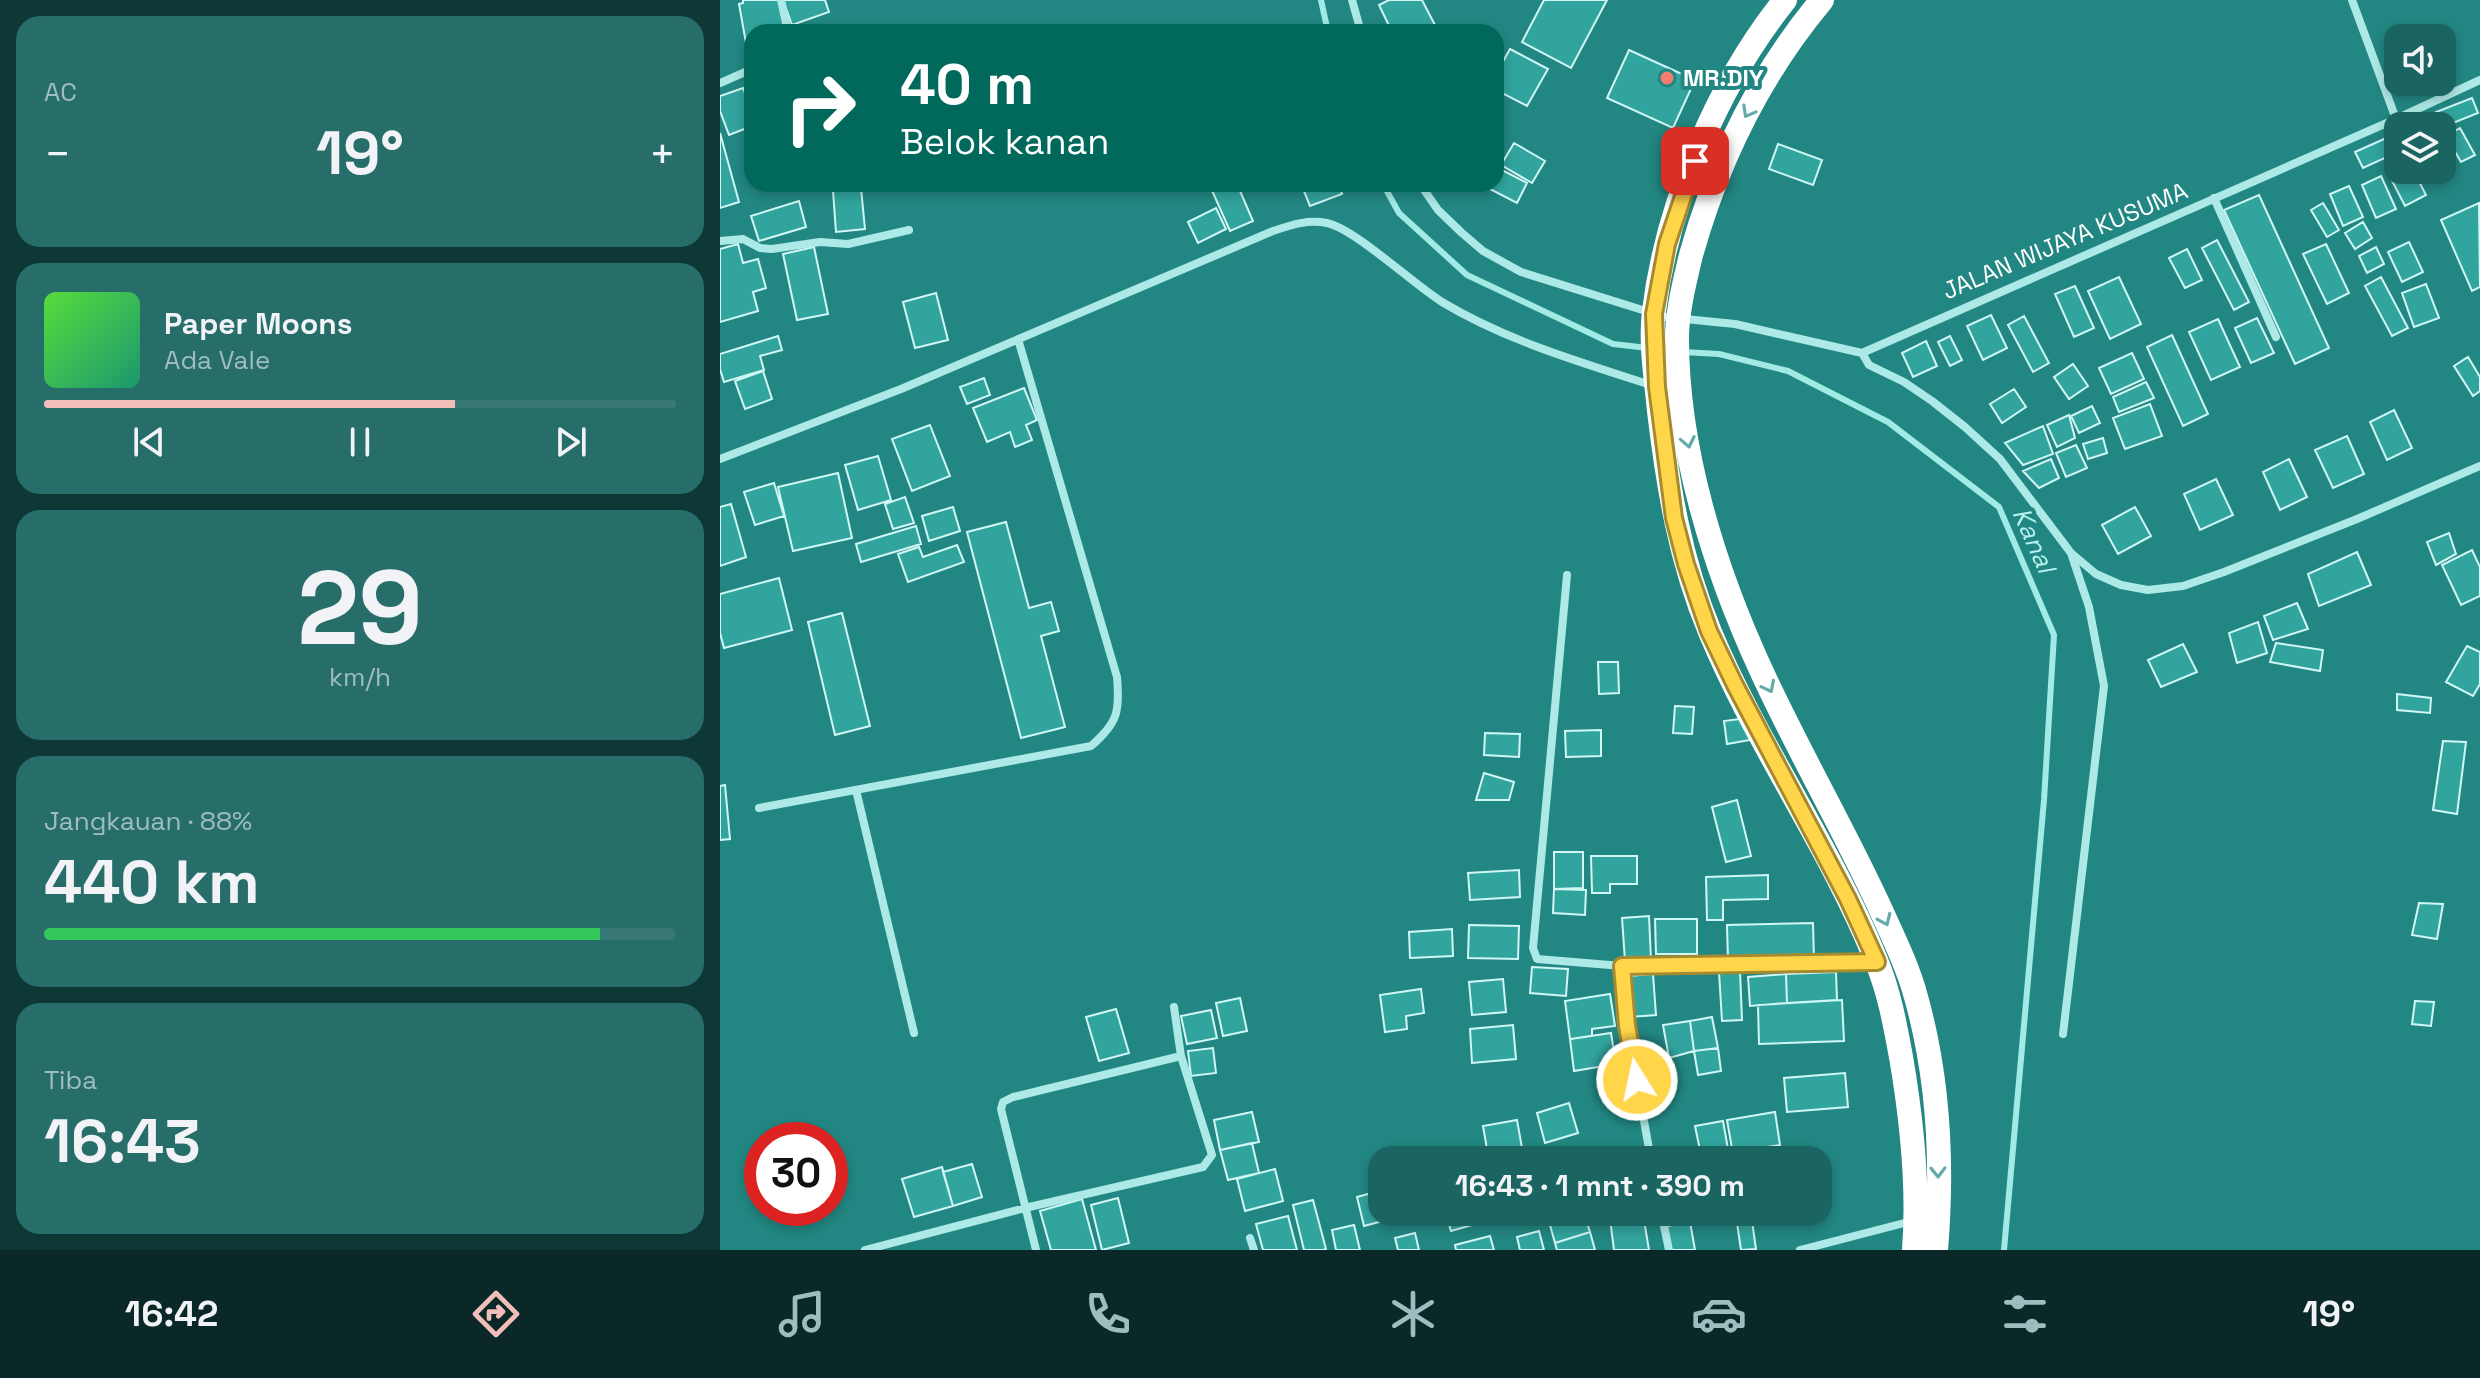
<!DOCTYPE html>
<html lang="id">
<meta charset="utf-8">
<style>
body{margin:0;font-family:"Space Grotesk",sans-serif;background:#276e6b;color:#f1f3f6;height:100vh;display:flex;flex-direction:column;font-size:30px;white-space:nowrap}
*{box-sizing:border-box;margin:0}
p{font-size:26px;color:#9fbdbe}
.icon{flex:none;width:44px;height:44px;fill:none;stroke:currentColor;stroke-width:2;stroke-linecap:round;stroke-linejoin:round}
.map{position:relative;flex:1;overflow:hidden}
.drawer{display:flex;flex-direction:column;gap:16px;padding:16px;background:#0e3836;width:720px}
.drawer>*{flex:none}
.top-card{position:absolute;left:24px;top:24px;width:760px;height:168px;border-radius:24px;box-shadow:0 4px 12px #0003;background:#00695c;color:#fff;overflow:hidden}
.fabs{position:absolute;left:1664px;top:24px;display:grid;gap:16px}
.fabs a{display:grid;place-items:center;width:72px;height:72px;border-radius:16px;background:#1a6562;box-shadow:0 4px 12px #0003;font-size:40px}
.speed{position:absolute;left:24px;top:1122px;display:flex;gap:16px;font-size:40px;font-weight:700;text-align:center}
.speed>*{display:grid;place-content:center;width:104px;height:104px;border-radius:50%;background:#1a6562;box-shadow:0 4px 12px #0003;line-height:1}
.speed .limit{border:12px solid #d22;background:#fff;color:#111}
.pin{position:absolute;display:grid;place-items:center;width:68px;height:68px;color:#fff;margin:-34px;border-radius:16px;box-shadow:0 4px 12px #0006}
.me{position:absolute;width:88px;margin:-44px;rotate:350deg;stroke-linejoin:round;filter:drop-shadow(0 0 6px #0008)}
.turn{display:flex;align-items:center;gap:28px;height:168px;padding:0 24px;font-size:36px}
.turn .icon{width:104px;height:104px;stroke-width:2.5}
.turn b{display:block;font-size:56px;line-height:68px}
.big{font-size:60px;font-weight:700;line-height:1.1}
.drawer .card{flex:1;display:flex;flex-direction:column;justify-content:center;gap:12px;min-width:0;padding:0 28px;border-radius:24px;background:#276e6b}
.drawer .dial{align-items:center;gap:0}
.dial b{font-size:104px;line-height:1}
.song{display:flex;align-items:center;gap:24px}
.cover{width:96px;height:96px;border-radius:12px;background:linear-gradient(135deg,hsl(110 70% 55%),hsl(160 70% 35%))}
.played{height:8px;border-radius:4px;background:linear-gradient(90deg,#f3beb9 65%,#387977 65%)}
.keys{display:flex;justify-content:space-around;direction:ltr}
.heat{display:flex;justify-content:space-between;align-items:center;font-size:44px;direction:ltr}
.charge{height:12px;border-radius:6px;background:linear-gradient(90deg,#34c759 88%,#387977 0)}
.trip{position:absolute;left:648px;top:1146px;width:464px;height:80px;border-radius:24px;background:#1a6562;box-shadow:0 4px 12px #0003;font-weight:700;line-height:80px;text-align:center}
.tab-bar{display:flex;height:128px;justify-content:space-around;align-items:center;background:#0a2827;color:#9fbdbe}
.tab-bar .icon{width:56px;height:56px}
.tab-bar .current{color:#f3beb9}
.tab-bar b{font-size:36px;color:#f1f3f6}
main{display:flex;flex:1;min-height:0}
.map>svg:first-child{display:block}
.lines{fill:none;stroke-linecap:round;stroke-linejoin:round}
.stream{stroke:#a1eae5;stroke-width:6}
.building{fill:#32a49e;stroke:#d1f7f5;stroke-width:2}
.street{stroke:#ade9e6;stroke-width:8}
.highway{stroke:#fff;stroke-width:24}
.oneway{stroke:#64aba8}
.route-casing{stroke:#a68a30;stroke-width:20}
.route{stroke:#ffd54a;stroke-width:14}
.poi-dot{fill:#f57d6f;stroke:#228782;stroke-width:3}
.labels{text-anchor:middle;stroke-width:8;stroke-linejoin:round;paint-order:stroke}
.poi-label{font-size:24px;font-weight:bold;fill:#fff;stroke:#228782;text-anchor:start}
.street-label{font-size:24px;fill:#fff;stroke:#228782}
.water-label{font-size:26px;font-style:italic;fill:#b8f1ed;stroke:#228782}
</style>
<main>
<section class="drawer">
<div class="card"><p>AC</p>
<div class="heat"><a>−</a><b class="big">19°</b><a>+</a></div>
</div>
<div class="card">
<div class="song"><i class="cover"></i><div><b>Paper Moons</b><p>Ada Vale</p></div></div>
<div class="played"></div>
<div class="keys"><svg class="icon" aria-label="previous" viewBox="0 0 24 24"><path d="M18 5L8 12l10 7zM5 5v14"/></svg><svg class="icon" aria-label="pause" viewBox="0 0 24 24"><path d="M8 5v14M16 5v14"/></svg><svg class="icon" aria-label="next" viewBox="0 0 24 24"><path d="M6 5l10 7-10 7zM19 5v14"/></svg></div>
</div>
<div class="card dial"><b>29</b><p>km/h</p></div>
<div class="card"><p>Jangkauan · 88%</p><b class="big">440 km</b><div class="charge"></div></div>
<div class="card"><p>Tiba</p><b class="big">16:43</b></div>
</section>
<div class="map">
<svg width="1760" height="1250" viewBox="0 0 1760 1250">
<rect width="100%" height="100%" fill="#228782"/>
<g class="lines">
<path class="stream" d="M601,0L608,32
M663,184L679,213L747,275L893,344L928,348
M963,352L999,354L1068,371L1168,422L1279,507L1334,635L1324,800L1284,1250"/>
</g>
<path class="building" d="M23,0H59L65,32H32V59L29,60L19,4L23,3Z
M63,0H105L109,12L72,25Z
M669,0H702L716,27L705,32H672L659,5Z
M824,0H887L851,68L802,42Z
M790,49L828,69L807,106L776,90V74Z
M909,50L975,80L953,128L887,98Z
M23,88L32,112V126L9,135L0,111V96Z
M1752,98L1758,113L1723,127L1716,112Z
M1740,128L1755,155L1741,162L1726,136Z
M0,133L19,202L0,208Z
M1673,135L1678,152L1643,168L1635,152Z
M794,143L825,161L812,183L781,165Z
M1058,144L1102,160L1093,185L1049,169Z
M1678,162V170H1693L1706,195L1685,206L1666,169Z
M778,168L807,183L797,203L768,188L770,184H776Z
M1661,176L1676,209L1656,218L1642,185Z
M493,184H517L533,221L510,231L490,186Z
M581,184H619L622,194L590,206Z
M1629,186L1643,217L1623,226L1610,194Z
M141,188L145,229L116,232L113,191Z
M1539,195L1609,348L1575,364L1504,210Z
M79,201L86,227L39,241L31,216Z
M1603,203L1619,230L1607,237L1591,210Z
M1759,203L1760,287L1752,291L1721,220Z
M496,208L506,229L478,243L468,222Z
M1643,222L1652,238L1635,249L1625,233Z
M1497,240L1529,302L1514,310L1482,248Z
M1689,242L1703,272L1682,282L1668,252Z
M18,244L23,263L38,259L46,288L33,292L38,311L0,322V249Z
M1606,244L1629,293L1607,304L1583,254Z
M94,247L108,314L77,320L63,254Z
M1656,247L1664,264L1647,273L1639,256Z
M1467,249L1482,280L1465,288L1449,258Z
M1399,277L1421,324L1390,339L1368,291Z
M1661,277L1688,328L1672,336L1645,286Z
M1706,284L1719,318L1694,327L1682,293Z
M1355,286L1374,328L1354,337L1335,294Z
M216,293L228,340L195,348L183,302Z
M1271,315L1287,348L1263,360L1247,326Z
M1304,316L1329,363L1313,372L1288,325Z
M1537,318L1554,353L1531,363L1515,328Z
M1498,319L1520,367L1491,380L1469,332Z
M1452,335L1488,414L1463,426L1427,347Z
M58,336L62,350L40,356L44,370L4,382L0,369V354Z
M1230,336L1242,360L1230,366L1218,342Z
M1206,341L1217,366L1193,377L1182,353Z
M1412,353L1424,379L1391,394L1379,368Z
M1748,357L1760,377V391L1753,396L1734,366Z
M1353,364L1368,386L1349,399L1334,377Z
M43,371L52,399L25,409L15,381Z
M264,378L270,395L247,404L240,387Z
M1426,382L1434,398L1399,412L1393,397Z
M304,388L317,420L306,425L312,440L295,447L290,432L267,442L253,408Z
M1294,389L1306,407L1282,423L1270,404Z
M1430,404L1442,436L1405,449L1393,418Z
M1372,406L1380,423L1359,433L1351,416Z
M1674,410L1692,448L1667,460L1650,422Z
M1349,415L1355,438L1337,447L1327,425Z
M210,425L230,476L192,491L172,439Z
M1323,426L1333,454L1303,465L1285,443Z
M1627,436L1644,474L1613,488L1595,450Z
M1383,438L1387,453L1368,459L1363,444Z
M1356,445L1367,468L1346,477L1336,453Z
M158,456L171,500L138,510L125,465Z
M1331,459L1339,478L1319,488L1303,471Z
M1569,459L1587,497L1560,510L1543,472Z
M118,473L132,538L73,551L58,487Z
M1496,479L1513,515L1480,530L1464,494Z
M54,483L64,516L35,525L24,492Z
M185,497L194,523L173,529L165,504Z
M11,504L26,557L0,566V507Z
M233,507L240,531L209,541L202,516Z
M1415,507L1431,536L1398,554L1382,525Z
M286,522L309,608L331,602L339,631L321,636L345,727L301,738L247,532Z
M196,526L201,544L141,562L136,544Z
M1729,533L1736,554L1716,565L1707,542Z
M237,545L244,562L188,582L178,554L199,547L203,557Z
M1752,550L1760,567V596L1741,605L1722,565Z
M1637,552L1651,585L1599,606L1588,574Z
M59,578L72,630L4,648L0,633V594Z
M1577,603L1588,629L1553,640L1544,616Z
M122,613L150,726L115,735L88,622Z
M1538,622L1547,653L1517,663L1509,633Z
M1556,643L1603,650L1600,671L1550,662Z
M1463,644L1477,672L1441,687L1428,660Z
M1747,646L1760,652V684L1753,696L1726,682Z
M878,662H898L899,693L879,694Z
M1677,694L1711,698L1710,713L1677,710Z
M955,706L974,707L972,734L953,733Z
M1027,718L1030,740L1007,744L1004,721Z
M881,730V756L846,757L845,731Z
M765,733L800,734L799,757L764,755Z
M1723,741L1746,742L1737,814L1713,810Z
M764,773L794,782L789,800H756Z
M5,785L10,839L0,840V786Z
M1017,800L1031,856L1006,862L992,807Z
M834,852H863V888L834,889Z
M871,856H917V884H890V893H872Z
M799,870L800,897L750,900L748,873Z
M1048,875V899L1003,900V920H987L986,877Z
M834,889L866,890L865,915L833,913Z
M1699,903L1723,904L1717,939L1692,935Z
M929,916L931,960L905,961L902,918Z
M935,919H977V954H936Z
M1093,923L1094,959L1008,961L1007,925Z
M749,925L799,926L798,959L748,958Z
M732,929L733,956L690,958L689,932Z
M812,967L848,969L846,996L810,993Z
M1020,971L1022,1020L1002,1021L999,972Z
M1116,972L1117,1000L1067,1003L1066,974Z
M933,974L936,1015L910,1017L908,976Z
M1066,974L1067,1003L1030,1006L1028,977Z
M783,979L786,1012L752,1015L749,982Z
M701,989L704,1013L686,1016L687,1029L665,1032L660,995Z
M890,994L895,1026L872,1029V1036L850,1039L845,1001Z
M520,998L527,1031L503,1036L496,1003Z
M1122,1000L1124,1041L1039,1044L1038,1005Z
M1695,1001L1714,1002L1711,1026L1692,1024Z
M396,1009L409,1053L379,1061L366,1017Z
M491,1010L497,1038L467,1044L461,1016Z
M992,1017L998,1048L974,1051L970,1021Z
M970,1021L974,1051L949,1058L943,1025Z
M793,1025L796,1059L752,1063L750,1029Z
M891,1033L896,1064L854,1071L850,1039Z
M493,1048L496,1073L471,1076L468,1051Z
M998,1048L1001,1071L978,1075L974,1051Z
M947,1065L951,1094L922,1099L918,1069Z
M1125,1073L1128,1107L1067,1112L1064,1078Z
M849,1103L858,1133L825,1143L817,1113Z
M532,1112L539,1142L500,1150L494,1120Z
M1055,1112L1060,1145L1034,1149L1036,1160H1014L1007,1120Z
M797,1120L802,1148L768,1155L763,1126Z
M1003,1121L1010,1160H982L975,1126Z
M532,1143L539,1173L508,1180L500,1150Z
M252,1164L262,1197L233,1206L223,1172Z
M222,1167L233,1206L194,1217L182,1179Z
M555,1169L563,1201L525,1211L517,1179Z
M662,1190V1212H673L674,1218L644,1226L637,1197Z
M398,1198L409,1243L382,1250L371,1205Z
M362,1199L376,1250H331L320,1211Z
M593,1200L606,1249L603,1250H584L573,1205Z
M725,1212H764L766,1221L731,1231Z
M847,1212L851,1221L865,1217L870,1232L835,1243L828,1218Z
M923,1214L929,1250H894L890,1219Z
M568,1216L577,1250H543L536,1224Z
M1032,1221L1036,1249L1021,1250L1017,1223Z
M970,1222L975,1250H951L947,1226Z
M634,1225L640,1250H616L612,1230Z
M819,1231L824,1250H800L797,1237Z
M870,1232L875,1250H837L835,1243Z
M695,1233L699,1250H678L675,1238Z
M770,1236L774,1250H736L735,1245Z"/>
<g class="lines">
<path class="street" d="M61,0L68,32
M632,0L641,32
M1632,0L1676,119
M0,83L32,69
M700,184L718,210L742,233L763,251L801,272L945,317L1015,324L1142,353L1676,119L1760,80
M1494,198L1556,337
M0,241L23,239L40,248L52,249L100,242L128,244L189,230
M1142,353L1149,365L1184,382L1212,401L1245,427L1280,459L1351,553L1376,574L1401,585L1428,590L1463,586L1504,572L1637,519L1760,466
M0,459L181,389L553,231C571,225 588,219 607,223C635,229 693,284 722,302C787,341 860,362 931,385
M847,575L813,948L817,959L902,966L1152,962
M136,790L194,1033
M39,808L371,746C398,723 400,711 397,677L298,339
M902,966L907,1026L931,1160
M1343,1034L1384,686L1369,607L1351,553
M941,1212L949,1250
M530,1238L534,1250
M145,1250L305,1208L483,1167L492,1155L461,1056L454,1007
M316,1250L281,1109L283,1102L293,1097L461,1056
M1080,1250L1192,1221"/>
<path class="highway" d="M1065,0C998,83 947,204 934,311C930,343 936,379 939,411C948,487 960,560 990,632C1037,745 1110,846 1156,960C1169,991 1175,1024 1181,1057C1192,1121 1199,1185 1194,1250
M1102,0C1040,74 997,162 971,255C965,280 958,308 957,334C956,447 994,568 1041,670C1078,751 1124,829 1161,910C1174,939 1188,967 1196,997C1219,1079 1223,1166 1216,1250"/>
</g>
<defs><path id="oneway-chevron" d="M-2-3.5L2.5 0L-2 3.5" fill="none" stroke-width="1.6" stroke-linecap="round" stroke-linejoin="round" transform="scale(2)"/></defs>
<g class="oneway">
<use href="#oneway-chevron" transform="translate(1028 112) rotate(119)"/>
<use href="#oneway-chevron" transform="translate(968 442) rotate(79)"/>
<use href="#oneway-chevron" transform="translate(1049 687) rotate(63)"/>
<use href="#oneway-chevron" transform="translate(1165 920) rotate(66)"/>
<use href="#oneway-chevron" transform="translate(1218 1172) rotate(89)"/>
</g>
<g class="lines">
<g class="route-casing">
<path id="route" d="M917,1080L907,1026L902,966L1157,962L1128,899L1015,685L989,631L966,564L954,518L937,387L934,314L947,244L975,161"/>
</g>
<use href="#route" class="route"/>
</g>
<circle class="poi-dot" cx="947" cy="78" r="8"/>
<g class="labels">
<g class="poi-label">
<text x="963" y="86">MR.DIY</text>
</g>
<g class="street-label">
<text transform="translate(1345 241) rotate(-23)" y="8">JALAN WIJAYA KUSUMA</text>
</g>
<g class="water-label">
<text transform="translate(1314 540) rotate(66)" y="9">Kanal</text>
</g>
</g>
</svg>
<div class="fabs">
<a><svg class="icon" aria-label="sound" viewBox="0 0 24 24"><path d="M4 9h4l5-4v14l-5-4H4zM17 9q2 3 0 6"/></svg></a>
<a><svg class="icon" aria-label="layers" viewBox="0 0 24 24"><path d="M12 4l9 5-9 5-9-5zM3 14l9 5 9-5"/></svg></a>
</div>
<div class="speed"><div class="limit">30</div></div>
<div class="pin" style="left:975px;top:161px;background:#d93025"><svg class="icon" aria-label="arrive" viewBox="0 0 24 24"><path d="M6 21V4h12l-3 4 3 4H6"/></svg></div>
<svg class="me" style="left:917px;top:1080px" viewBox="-20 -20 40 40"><circle r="17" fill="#ffd54a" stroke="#fff" stroke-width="3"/><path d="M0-11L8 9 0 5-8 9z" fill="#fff"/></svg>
<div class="trip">16:43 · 1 mnt · 390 m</div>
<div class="top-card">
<div class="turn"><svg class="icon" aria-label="right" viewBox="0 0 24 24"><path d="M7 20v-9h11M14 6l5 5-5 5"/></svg><div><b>40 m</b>Belok kanan</div></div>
</div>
</div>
</main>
<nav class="tab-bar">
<b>16:42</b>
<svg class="icon current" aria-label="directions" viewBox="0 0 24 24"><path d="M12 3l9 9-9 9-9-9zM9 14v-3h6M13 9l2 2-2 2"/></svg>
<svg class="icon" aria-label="music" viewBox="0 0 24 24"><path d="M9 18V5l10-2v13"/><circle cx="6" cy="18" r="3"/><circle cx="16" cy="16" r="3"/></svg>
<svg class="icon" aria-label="phone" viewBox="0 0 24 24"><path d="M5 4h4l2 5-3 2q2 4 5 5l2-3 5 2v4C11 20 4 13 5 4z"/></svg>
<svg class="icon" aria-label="climate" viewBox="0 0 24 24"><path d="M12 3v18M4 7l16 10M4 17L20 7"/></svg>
<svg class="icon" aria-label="car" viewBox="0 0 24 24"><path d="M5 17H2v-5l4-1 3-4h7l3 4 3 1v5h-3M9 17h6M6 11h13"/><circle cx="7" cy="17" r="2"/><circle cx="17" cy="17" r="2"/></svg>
<svg class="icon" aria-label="filters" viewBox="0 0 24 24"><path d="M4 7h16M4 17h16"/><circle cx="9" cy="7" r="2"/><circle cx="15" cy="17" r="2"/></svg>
<b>19°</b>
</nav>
